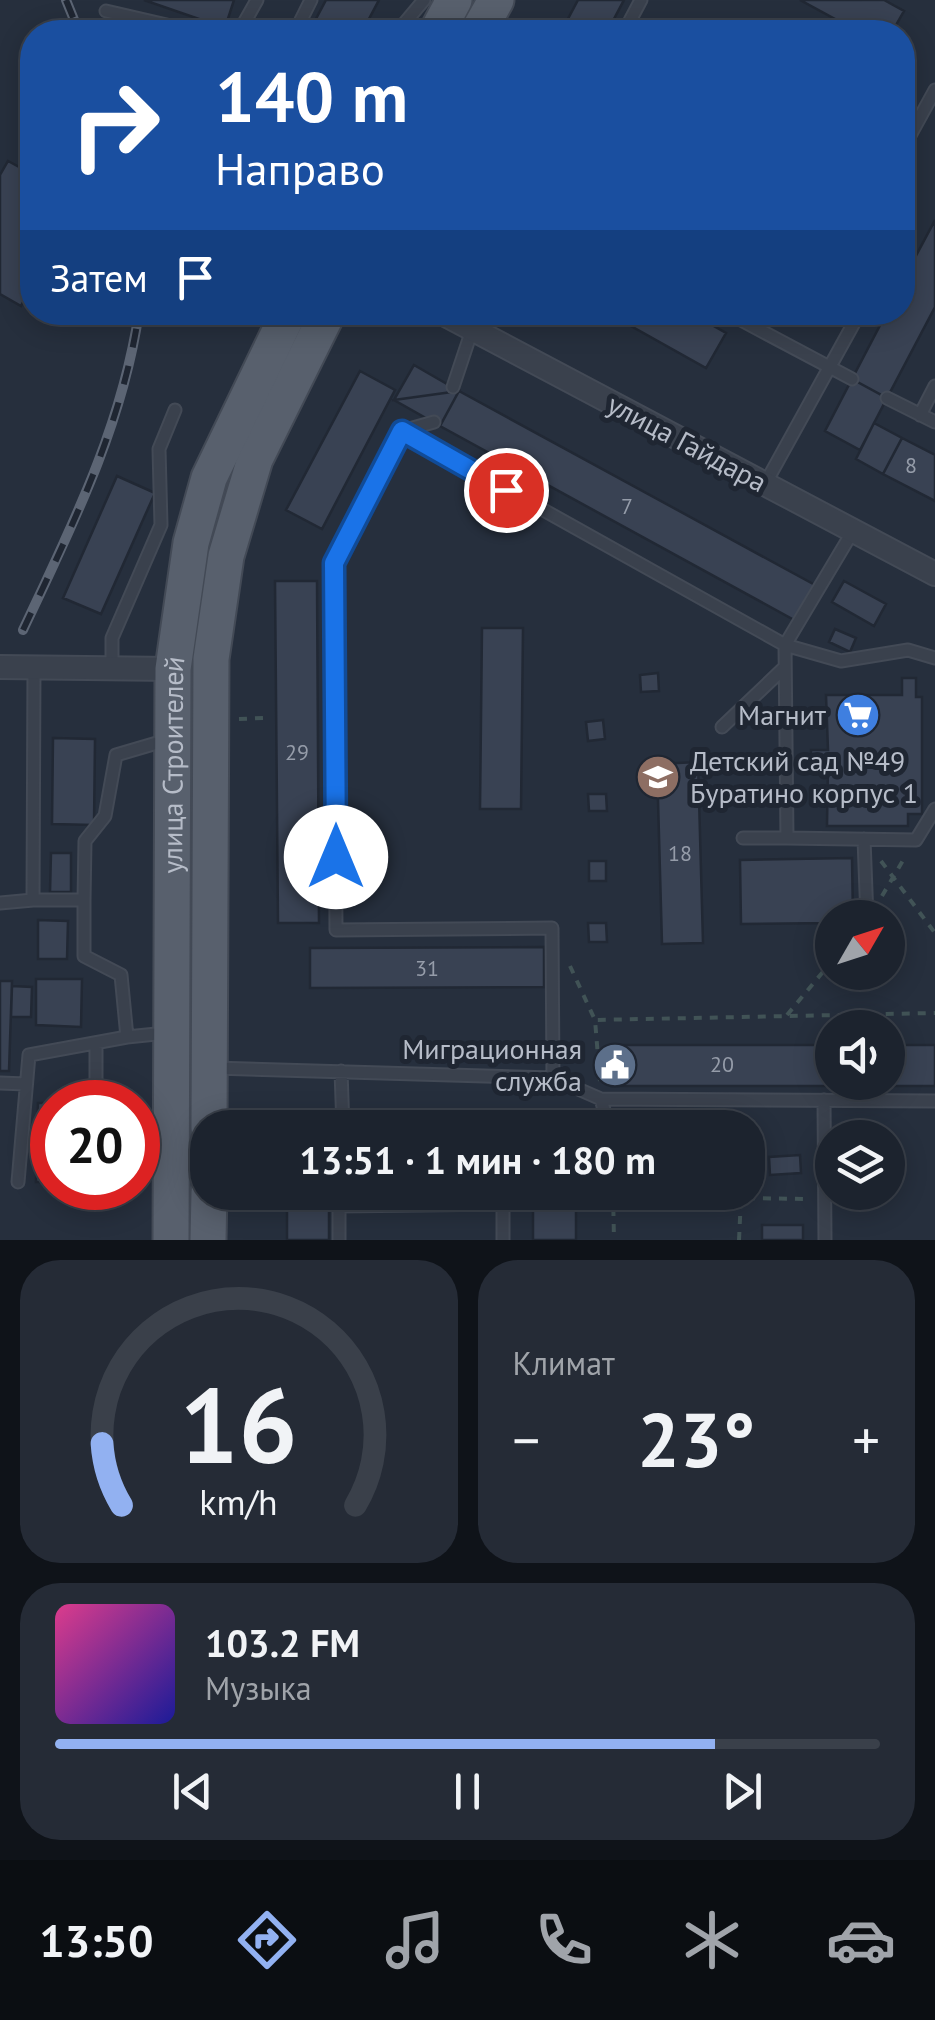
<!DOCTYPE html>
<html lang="ru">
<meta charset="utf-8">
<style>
body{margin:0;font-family:"PT Sans",sans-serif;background:#252b36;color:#f1f3f6;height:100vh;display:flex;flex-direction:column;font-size:38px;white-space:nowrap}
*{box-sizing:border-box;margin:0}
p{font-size:32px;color:#a0a4aa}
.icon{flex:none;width:55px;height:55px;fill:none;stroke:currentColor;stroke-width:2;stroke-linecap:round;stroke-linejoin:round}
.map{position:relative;height:1240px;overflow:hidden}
.drawer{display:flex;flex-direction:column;gap:20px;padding:20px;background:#0f1319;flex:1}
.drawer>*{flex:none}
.guide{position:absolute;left:20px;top:20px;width:895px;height:305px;border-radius:40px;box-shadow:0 5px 25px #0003,0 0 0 2px #3a404a;background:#1a4fa0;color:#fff;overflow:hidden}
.needle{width:65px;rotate:51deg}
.buttons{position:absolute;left:815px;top:900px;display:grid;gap:20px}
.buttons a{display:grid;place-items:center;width:90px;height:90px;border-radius:50%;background:#1c232e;box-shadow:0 5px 25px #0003,0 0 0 2px #3a404a;font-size:50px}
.speed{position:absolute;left:30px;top:1080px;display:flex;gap:20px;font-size:50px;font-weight:700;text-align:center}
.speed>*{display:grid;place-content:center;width:130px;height:130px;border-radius:50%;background:#1c232e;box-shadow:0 5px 25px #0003,0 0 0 2px #3a404a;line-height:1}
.speed .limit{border:15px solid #d22;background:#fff;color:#111}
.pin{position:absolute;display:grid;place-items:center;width:85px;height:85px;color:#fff;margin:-42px;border:5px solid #fff;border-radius:50%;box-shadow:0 2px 10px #0007}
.me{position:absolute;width:110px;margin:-55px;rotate:0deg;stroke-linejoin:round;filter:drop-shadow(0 0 8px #0008)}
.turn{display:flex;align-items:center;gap:35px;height:210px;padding:0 30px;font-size:45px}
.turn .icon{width:130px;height:130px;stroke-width:2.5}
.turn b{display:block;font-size:70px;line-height:85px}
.then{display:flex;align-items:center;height:95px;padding:0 30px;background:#0003;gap:20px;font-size:38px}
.big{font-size:75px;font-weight:600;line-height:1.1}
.drawer .widget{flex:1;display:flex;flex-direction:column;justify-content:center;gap:15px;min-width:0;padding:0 35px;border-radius:40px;background:#252b36}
.drawer .dial{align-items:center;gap:0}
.dial svg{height:260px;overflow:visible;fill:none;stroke:#3a404a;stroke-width:7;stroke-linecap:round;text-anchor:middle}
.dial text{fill:#f1f3f6;stroke:none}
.song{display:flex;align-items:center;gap:30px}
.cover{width:120px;height:120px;border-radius:15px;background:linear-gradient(135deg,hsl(330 70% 55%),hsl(240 70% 35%))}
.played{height:10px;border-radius:5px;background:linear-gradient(90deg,#92b1f1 80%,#3a404a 80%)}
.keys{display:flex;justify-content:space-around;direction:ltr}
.heat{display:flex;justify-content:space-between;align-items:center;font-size:55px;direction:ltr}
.drawer .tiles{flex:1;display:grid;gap:20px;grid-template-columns:1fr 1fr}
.widget:last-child{grid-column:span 2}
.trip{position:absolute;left:190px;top:1110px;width:575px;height:100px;border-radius:40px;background:#1c232e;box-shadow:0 5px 25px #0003,0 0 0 2px #3a404a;font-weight:600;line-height:100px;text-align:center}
.dock{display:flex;height:160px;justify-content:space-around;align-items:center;background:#0b0e12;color:#a0a4aa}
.dock .icon{width:70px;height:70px}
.dock .current{color:#92b1f1}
.dock b{font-size:45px;color:#f1f3f6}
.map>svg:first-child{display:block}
.building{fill:#394253;stroke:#212834;stroke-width:2.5}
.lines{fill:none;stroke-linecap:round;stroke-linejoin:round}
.lane-casing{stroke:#434a56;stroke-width:15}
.street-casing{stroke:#434a56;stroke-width:26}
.primary-casing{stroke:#434a56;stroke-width:39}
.path{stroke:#415356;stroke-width:4;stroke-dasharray:8 8;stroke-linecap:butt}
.lane{stroke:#3a414d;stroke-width:11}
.street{stroke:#3a414d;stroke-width:22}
.primary{stroke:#58606d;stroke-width:35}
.rail-casing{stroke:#5c6574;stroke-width:10}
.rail{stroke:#1f2632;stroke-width:6;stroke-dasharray:19;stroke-linecap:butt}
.route-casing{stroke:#114b97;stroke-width:25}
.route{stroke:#1a73e8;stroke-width:18}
.labels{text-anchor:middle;stroke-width:10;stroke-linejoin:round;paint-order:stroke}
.number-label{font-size:22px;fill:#959ca9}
.street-label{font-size:28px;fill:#b6bcc8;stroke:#1f2632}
.poi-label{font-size:28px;fill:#b6bcc8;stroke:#1f2632;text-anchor:end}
</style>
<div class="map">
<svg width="935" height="1240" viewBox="0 0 935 1240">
<rect width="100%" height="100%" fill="#262f3d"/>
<path class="building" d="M144,0H234L225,28Z
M326,0H379L362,32H309Z
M578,0H624L607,32H561Z
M800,0H884L904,11L892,32H859Z
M8,161L32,174V284L21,306L0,294V175Z
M935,220V307L887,398L852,379L887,312H902V282Z
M606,312H689L726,333L706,368Z
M414,365L459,391L394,400Z
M360,371L395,390L322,529L286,510Z
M852,379L887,398L860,450L825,431Z
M459,391L815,585L796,621L440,426Z
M459,391L440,426L394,400Z
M874,423L902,438L883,474L856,459Z
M902,438L935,455V501L883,474Z
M117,476L155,493L101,614L63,598Z
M275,581H317L319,923H278Z
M844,581L886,604L874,626L832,602Z
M482,628H523L521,809H480Z
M835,629L856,638L850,652L829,642Z
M658,673L659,691L641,692L640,675Z
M902,678H916V697H922V814H908V826H827L828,764H811V750H828L826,695H902Z
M603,720L605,739L588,741L586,722Z
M53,738L95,739L94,825L52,824Z
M698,762L703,943L662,944L657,764Z
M588,794H606L607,811H589Z
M51,853H71V892H50Z
M852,858L853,918H832V923L741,924L740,860Z
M589,861H606V881H589Z
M38,920L68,921L67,959H38Z
M588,923H606L607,942H589Z
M544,947V987L310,988V948Z
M36,979H82L81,1027L36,1025Z
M0,981H12L9,1071H0Z
M12,986L32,987L31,1017H11Z
M612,1045H832V1082H888V1045H935V1086H612Z
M38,1103H52V1182H36Z
M800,1155L801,1173L770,1175L769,1157Z
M287,1192H329V1240H287Z
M533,1192H576V1240H533Z
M762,1225H803V1240H762Z"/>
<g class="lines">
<g class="lane-casing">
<path id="lane" d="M106,11L197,32
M239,32L257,0
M295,32L311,0
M397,32L424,0
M624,32L641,0
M902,150L935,90
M726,312L852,379
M453,387L478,312
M887,398L935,422
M920,415L935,386
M434,422L402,431L334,563L336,930L552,928L553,1078
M402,431L785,645L841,661L908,650L935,658
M765,484L860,312
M112,669V638L161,525L159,449L175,410
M722,727L785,667
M743,838H787L785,645L853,531
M787,838L916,840L935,809
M864,839L867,918
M33,900H84V956L121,975L127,1037L166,1033
M84,900L85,841L105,816L116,755L167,740
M0,903L33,900L34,667
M214,1068L553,1078L601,1099L935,1101
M341,1071L343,1128
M0,1083L26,1084
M601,1099L609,1128
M824,1100L825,1240
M96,1102V1043
M18,1182L29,1055L127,1037
M341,1192L339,1206L503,1204V1240
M339,1240V1206"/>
</g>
<g class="street-casing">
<path id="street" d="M440,312L935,574
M0,667L173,669"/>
</g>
<g class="primary-casing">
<g id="primary">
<path d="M437,32L454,0"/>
<path d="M478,32L496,0"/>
<path d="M209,1128L211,659L226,556L255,459L328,312"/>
<path id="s1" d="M171,1240L173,669L191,543L209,478L289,312"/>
<path d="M208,1240L209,1192"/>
</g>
</g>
<path class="path" d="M239,719L263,718
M881,861L935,933
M882,896L905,857
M570,966L595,1020
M787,1015L832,961
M600,1081L595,1020L935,1013
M613,1192L614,1240
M739,1240L741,1198L809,1199"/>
<use href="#lane" class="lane"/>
<use href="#street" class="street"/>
<use href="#primary" class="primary"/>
<g class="rail-casing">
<path id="rail" d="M66,0L79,32
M23,630C72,526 122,427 139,312"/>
</g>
<use href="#rail" class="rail"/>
</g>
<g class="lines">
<g class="route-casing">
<path id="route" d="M336,857L334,563L402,431L506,490"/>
</g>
<use href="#route" class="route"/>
</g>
<defs>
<g id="supermarket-disc" transform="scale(2.25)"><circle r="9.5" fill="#3f7fe0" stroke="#1f2632"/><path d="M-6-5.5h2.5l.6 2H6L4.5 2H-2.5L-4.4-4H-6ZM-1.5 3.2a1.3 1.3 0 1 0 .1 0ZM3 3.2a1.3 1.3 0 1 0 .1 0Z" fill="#fff"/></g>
<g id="school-disc" transform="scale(2.25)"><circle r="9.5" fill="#8d6e63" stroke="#1f2632"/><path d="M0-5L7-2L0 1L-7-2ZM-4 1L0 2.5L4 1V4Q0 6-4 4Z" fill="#fff"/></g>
<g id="civic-disc" transform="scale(2.25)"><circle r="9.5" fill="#5c6f8a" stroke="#1f2632"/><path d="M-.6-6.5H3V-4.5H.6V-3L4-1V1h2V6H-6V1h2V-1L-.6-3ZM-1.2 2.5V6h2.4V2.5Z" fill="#fff"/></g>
</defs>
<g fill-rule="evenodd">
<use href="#supermarket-disc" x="858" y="715"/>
<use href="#school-disc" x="658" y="777"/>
<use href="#civic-disc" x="615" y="1065"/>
</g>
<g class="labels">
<g class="number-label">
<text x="911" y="473">8</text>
<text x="627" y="514">7</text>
<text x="297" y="760">29</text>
<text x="680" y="861">18</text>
<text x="427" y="976">31</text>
<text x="722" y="1072">20</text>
</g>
<g class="street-label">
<text transform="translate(687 443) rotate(28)" y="10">улица Гайдара</text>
<text dy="10" stroke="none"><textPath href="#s1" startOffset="475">улица Строителей</textPath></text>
</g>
<g class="poi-label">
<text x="826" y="725">Магнит</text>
<text x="690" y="771" text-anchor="start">Детский сад №49<tspan x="690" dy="32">Буратино корпус 1</tspan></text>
<text x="582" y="1059">Миграционная<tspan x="582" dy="32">служба</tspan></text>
</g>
</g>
</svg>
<div class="buttons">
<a><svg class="needle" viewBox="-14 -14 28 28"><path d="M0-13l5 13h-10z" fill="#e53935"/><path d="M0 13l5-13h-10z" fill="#a0a4aa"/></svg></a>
<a><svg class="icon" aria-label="sound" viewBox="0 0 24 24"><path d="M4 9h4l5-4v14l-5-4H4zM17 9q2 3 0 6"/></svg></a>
<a><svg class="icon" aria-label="layers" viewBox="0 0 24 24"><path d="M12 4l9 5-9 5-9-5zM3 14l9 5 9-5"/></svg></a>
</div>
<div class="speed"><div class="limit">20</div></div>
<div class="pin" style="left:506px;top:490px;background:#d93025"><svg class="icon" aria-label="arrive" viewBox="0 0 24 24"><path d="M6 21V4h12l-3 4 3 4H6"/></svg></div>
<svg class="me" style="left:336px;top:857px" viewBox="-20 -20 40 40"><circle r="19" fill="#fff"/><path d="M0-13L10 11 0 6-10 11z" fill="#1a73e8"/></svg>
<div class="trip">13:51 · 1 мин · 180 m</div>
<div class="guide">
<div class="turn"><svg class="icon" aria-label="right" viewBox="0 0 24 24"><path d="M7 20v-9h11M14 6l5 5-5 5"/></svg><div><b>140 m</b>Направо</div></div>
<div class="then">Затем<svg class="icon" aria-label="arrive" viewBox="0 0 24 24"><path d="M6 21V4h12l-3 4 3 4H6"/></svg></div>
</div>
</div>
<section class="drawer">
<div class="tiles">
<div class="widget dial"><svg viewBox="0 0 100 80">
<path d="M14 69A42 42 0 1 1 86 69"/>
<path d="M14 69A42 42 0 0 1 8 50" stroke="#92b1f1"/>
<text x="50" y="56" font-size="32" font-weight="700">16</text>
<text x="50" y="72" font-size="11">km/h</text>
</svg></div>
<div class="widget"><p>Климат</p>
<div class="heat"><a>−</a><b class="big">23°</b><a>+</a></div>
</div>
<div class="widget">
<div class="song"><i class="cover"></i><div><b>103.2 FM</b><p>Музыка</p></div></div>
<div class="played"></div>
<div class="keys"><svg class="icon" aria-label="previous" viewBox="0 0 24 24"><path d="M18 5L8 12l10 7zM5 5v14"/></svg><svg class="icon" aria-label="pause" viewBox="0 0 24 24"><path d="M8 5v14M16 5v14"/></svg><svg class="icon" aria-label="next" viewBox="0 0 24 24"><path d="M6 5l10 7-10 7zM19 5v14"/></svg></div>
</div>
</div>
</section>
<nav class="dock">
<b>13:50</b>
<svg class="icon current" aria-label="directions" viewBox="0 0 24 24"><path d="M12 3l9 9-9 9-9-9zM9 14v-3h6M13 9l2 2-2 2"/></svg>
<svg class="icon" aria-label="music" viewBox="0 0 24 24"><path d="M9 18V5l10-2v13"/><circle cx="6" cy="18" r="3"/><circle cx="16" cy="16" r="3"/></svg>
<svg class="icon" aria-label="phone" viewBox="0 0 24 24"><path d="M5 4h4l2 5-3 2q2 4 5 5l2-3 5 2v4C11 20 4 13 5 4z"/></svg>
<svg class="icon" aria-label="climate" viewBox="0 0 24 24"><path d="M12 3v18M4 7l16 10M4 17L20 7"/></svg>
<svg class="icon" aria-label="car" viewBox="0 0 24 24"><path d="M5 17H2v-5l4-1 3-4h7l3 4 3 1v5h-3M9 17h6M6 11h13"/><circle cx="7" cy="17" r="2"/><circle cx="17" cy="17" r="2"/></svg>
</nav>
